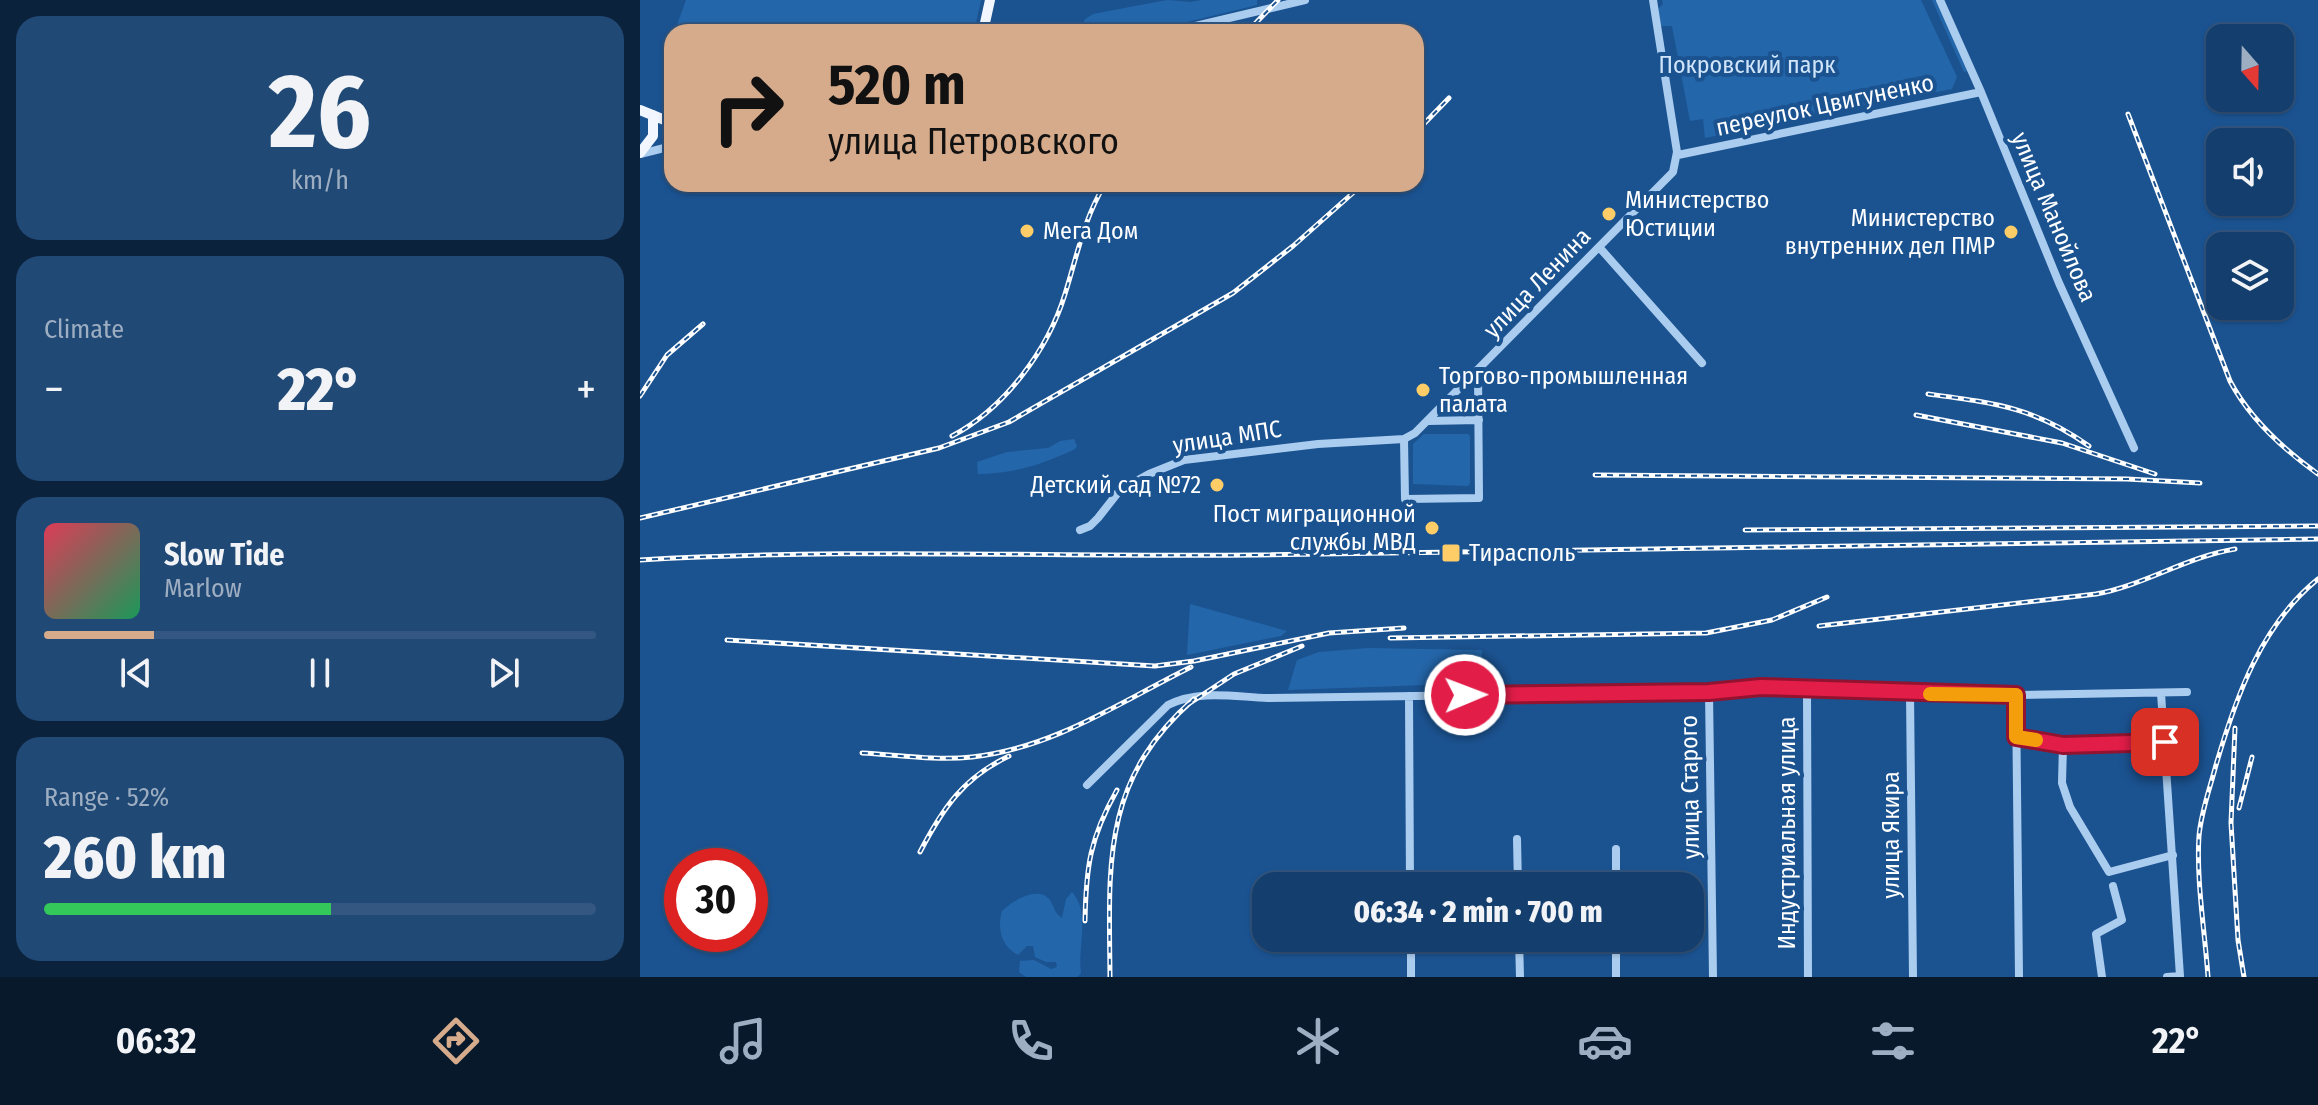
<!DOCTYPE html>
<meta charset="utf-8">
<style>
body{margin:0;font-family:"Fira Sans Condensed",sans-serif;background:#214975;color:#f1f3f6;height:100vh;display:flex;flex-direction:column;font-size:30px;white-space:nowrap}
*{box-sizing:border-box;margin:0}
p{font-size:26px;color:#9daec2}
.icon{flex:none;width:44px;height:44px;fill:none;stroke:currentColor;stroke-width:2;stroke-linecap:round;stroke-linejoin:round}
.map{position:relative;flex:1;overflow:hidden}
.side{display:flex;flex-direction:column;gap:16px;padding:16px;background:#0b223c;width:640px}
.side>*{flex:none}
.top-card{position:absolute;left:24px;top:24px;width:760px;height:168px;border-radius:24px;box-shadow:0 2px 6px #0004,0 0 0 2px #335780;background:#d6ab8b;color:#111;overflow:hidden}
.needle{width:52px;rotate:160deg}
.fabs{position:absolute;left:1566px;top:24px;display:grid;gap:16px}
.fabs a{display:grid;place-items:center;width:88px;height:88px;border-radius:16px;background:#143e6d;box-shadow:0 2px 6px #0004,0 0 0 2px #335780;font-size:40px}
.speed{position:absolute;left:24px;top:848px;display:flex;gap:16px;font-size:40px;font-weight:700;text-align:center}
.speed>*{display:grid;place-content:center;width:104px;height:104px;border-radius:50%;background:#143e6d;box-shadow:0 2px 6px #0004,0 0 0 2px #335780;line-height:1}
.speed .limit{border:12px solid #d22;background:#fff;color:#111}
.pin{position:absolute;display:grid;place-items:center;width:68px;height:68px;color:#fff;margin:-34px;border-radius:16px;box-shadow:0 4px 12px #0006}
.me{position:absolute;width:88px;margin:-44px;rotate:89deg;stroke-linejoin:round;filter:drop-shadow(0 0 6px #0008)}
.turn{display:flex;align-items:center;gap:28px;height:168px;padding:0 32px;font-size:36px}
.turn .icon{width:104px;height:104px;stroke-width:2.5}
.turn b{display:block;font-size:56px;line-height:68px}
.big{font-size:60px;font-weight:800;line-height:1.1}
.side .widget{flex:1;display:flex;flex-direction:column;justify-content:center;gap:12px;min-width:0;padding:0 28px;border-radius:24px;background:#214975}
.side .dial{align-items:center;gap:0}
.dial b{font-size:104px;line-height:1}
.song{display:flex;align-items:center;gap:24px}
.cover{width:96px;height:96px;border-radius:12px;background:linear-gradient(135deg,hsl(350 70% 55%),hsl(150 70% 35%))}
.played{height:8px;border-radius:4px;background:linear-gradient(90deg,#d6ab8b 20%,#335780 20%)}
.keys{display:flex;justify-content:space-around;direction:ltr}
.heat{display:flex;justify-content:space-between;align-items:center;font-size:44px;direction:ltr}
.charge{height:12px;border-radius:6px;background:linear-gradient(90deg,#34c759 52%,#335780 0)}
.trip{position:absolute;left:612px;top:872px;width:452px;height:80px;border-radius:24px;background:#143e6d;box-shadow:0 2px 6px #0004,0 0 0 2px #335780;font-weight:800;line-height:80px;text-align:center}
.dock{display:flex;height:128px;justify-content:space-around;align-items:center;background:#08192c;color:#9daec2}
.dock .icon{width:56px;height:56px}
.dock .current{color:#d6ab8b}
.dock b{font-size:36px;color:#f1f3f6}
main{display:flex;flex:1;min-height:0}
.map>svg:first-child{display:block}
.green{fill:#2466aa}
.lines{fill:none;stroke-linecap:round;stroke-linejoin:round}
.minor{stroke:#aaccef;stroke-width:8}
.major{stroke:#f2f7ff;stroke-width:10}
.rail-casing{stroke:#fff;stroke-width:5}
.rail{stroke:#1b5391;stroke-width:2;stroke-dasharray:6;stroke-linecap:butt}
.route-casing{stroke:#92132f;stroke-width:20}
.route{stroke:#e11d48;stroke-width:14}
.slow{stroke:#f59e0b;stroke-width:14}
.poi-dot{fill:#ffcd68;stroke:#1b5391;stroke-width:3}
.labels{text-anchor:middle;stroke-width:8;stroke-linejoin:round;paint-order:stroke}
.park-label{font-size:24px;fill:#d0e5fa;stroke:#1b5391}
.street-label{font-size:24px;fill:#fff;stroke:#1b5391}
.poi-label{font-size:24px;fill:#fff;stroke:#1b5391;text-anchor:start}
</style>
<main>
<section class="side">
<div class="widget dial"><b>26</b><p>km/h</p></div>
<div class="widget"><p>Climate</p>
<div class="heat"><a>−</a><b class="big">22°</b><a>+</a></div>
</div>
<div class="widget">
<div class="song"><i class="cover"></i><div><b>Slow Tide</b><p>Marlow</p></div></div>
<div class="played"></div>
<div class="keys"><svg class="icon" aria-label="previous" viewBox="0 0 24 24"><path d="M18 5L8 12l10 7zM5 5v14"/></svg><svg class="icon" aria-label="pause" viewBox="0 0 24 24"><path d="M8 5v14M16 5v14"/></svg><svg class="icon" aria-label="next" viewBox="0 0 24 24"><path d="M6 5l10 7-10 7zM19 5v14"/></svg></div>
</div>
<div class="widget"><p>Range · 52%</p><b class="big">260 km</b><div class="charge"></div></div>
</section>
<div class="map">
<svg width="1678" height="977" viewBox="0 0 1678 977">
<rect width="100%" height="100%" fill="#1b5391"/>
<path class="green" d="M46,0H341L334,32H41L37,25Z
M527,0L551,2L561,0H617V5L506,32H446L444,20L453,14Z
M1022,0H1281L1317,77L1312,89L1065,138L1063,119L1050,121L1032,26H1021L1018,9L1023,4Z
M1292,0H1296L1328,71L1324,72Z
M784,434H828L830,436V483L828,486L773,484V444Z
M434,439L437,446L435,449C404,464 372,474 338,474L337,462L367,452L408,448L420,441Z
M550,604L647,631L641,636L547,655Z
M729,648L842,650L841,683L648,690L657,660L679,652Z
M432,892C451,913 437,948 441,973L438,977H386L379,972L380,961L394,960L411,969L417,967L416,962H406L395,957L393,946H387L378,955C361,946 357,929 362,911C371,902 400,883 411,902C415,909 414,912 422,918L426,899Z"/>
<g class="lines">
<path class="minor" d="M1300,0L1341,92L1419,283L1494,448
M530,32L665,0
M0,154L32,146
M1038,155L1341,92
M959,247L1062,363
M788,421L839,420
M764,439L765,499L839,498L838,372
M440,530L450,526L458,518L480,490L509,474L544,460L678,444L764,439L775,433L1033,172L1037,152L1013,0
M1167,688L1168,977
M1069,692L1073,977
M1270,693L1273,977
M1521,693L1540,976L1527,977
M1376,695L1379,977
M769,696L770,886
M1376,737L1423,745L1422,783L1430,807L1469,872L1533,855
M1423,745L1525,742
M447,785L528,705C559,689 595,697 628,698L1069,692L1121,687L1376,695L1547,692
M877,839L878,886
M976,849V886
M771,938V977
M879,938L880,977
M976,938V977
M1462,977L1456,934L1482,920L1473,886"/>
<path class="major" d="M343,32L350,0
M0,110L32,123
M0,153L13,136V115"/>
<g class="rail-casing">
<path id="rail" d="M607,32L638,0
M1488,114L1590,381C1610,419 1643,449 1678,474
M776,132L809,98
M1288,394C1354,403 1394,407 1449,446
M0,396L27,355L63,324
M1276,415L1422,443L1515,474
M312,436C365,408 408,350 425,294C437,256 444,218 465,184
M955,475L1487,479L1560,483
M0,518L299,448L369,422L593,293L653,246L723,184
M1105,530L1678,526
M0,560C205,548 411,557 616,555C970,551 1324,543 1678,539
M1179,626L1456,594C1505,585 1546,557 1595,549
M750,638L1066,633L1132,620L1187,597
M87,640L515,666L554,661L689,633L764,628
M547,705L594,674L662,646
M1595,728L1591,823L1598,940L1604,977
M222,753C258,755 297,761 332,757C414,748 480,702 551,667
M1599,808L1612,757
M280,852C303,808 323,778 369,756
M445,921C446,866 450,838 477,790
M470,977C469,864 461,780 554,699
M1568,977C1565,933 1556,879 1559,836C1561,812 1570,788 1576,765C1596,697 1621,625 1678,579"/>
</g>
<use href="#rail" class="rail"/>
</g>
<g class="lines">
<g class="route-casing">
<path id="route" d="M825,695L1069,692L1121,687L1376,695V737L1423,745L1525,742"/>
</g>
<use href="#route" class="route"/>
<path class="slow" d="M1290,694L1376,695V737L1396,740"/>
</g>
<g class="poi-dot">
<circle cx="969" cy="214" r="8"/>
<circle cx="387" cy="231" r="8"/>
<circle cx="1371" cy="232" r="8"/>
<circle cx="783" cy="390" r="8"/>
<circle cx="577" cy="485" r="8"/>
<circle cx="792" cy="528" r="8"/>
<rect x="801" y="543" width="20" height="20" rx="4"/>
</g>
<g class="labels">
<g class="park-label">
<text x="1107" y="73">Покровский парк</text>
</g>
<g class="street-label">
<text transform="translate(1185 105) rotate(-12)" y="8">переулок Цвигуненко</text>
<text transform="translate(1414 217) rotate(67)" y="8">улица Манойлова</text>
<text transform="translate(897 283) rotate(-46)" y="8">улица Ленина</text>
<text transform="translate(587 437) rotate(-9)" y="8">улица МПС</text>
<text transform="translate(1050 787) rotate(-91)" y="8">улица Старого</text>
<text transform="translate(1147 833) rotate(-90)" y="8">Индустриальная улица</text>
<text transform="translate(1251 835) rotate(-90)" y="8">улица Якира</text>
</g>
<g class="poi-label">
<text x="985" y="208">Министерство<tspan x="985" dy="28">Юстиции</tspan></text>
<text x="1355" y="226" text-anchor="end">Министерство<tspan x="1355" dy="28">внутренних дел ПМР</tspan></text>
<text x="403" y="239">Мега Дом</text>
<text x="799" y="384">Торгово-промышленная<tspan x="799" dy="28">палата</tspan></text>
<text x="561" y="493" text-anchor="end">Детский сад №72</text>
<text x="776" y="522" text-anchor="end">Пост миграционной<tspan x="776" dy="28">службы МВД</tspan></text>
<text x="829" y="561">Тирасполь</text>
</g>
</g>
</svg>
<div class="fabs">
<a><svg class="needle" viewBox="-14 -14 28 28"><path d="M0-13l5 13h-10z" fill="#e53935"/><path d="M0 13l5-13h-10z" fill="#9daec2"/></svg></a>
<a><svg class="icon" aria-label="sound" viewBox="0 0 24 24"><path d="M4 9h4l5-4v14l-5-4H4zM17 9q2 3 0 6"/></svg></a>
<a><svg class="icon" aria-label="layers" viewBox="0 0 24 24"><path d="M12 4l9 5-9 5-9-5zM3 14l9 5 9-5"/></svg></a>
</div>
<div class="speed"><div class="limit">30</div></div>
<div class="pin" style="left:1525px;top:742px;background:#d93025"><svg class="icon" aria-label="arrive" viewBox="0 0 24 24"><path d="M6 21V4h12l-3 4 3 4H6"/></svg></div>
<svg class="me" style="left:825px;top:695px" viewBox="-20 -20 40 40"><circle r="17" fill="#e11d48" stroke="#fff" stroke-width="3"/><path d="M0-11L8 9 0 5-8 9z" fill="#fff"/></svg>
<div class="trip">06:34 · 2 min · 700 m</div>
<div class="top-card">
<div class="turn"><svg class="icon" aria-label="right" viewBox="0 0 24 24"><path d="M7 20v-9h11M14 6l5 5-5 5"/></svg><div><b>520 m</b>улица Петровского</div></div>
</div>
</div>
</main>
<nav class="dock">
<b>06:32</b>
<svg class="icon current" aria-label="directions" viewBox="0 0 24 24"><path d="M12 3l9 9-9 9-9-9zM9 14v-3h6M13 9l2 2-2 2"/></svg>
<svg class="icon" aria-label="music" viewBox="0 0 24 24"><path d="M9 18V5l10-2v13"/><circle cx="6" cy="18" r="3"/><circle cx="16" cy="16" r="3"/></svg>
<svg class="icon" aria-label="phone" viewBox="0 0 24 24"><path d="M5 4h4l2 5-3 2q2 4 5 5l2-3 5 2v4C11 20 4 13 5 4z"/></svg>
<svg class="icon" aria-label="climate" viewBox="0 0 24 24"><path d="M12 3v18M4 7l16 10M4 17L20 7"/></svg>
<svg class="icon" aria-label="car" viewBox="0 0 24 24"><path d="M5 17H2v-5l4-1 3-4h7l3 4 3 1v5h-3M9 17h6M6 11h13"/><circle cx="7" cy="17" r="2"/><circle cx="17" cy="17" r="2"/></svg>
<svg class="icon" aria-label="filters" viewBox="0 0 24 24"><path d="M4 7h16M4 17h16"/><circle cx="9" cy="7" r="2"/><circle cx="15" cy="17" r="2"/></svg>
<b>22°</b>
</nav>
